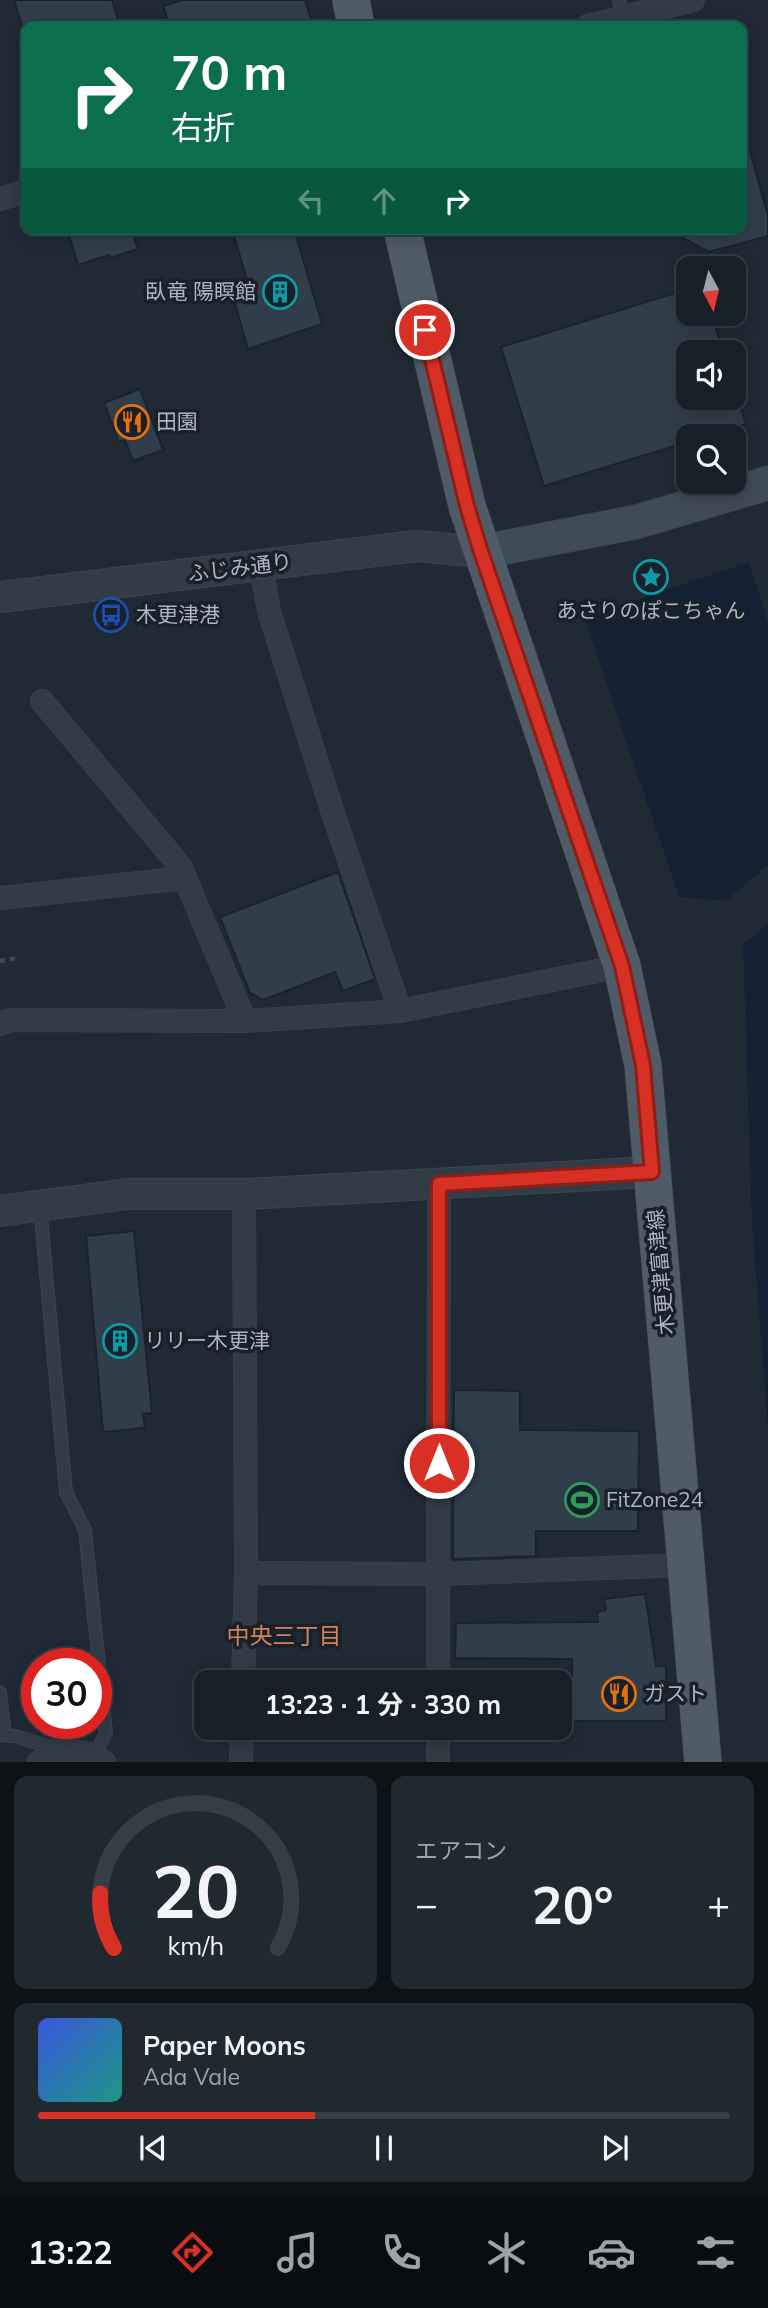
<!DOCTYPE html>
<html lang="ja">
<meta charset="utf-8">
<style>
body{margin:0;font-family:Mulish,"Noto Sans JP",sans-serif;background:#202830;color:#f1f3f6;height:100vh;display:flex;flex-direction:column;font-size:26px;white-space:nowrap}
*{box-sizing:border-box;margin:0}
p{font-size:23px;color:#9ea3a8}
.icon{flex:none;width:38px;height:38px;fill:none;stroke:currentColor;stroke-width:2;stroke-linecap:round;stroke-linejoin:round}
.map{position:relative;height:1762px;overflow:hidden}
.side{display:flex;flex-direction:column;gap:14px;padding:14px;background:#0d1216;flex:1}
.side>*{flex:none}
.hud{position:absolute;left:21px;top:21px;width:726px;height:214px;border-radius:14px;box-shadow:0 4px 18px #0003,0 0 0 2px #363e45;background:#0b6e4f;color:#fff;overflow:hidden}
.needle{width:46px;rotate:173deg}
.buttons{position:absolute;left:676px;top:256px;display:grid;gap:14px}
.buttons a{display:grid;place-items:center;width:70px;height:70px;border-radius:14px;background:#172028;box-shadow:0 4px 18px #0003,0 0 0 2px #363e45;font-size:35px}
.speed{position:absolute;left:21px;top:1648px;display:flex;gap:14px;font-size:35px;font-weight:700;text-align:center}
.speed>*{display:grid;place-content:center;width:91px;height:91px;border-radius:50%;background:#172028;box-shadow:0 4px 18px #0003,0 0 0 2px #363e45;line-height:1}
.speed .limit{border:10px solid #d22;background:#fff;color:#111}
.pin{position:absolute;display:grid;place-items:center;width:60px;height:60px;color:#fff;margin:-30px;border:4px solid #fff;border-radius:50%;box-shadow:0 2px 7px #0007}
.me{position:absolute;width:77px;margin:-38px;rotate:0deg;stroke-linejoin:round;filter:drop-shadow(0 0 5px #0008)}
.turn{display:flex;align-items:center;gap:24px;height:147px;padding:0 35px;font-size:32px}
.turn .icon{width:91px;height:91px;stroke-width:2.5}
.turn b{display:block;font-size:49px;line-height:60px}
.lanes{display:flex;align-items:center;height:66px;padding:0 35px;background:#0003;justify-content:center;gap:35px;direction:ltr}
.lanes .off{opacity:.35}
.big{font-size:52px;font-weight:700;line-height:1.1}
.side .card{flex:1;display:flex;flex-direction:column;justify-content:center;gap:10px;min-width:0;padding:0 24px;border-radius:14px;background:#202830}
.side .dial{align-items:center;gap:0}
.dial svg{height:182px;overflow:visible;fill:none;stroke:#363e45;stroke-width:7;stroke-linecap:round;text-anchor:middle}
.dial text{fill:#f1f3f6;stroke:none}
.song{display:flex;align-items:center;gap:21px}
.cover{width:84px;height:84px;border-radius:10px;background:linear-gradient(135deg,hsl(230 70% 55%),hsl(170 70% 35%))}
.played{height:7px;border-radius:4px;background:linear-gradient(90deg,#d93025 40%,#363e45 40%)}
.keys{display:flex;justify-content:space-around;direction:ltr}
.heat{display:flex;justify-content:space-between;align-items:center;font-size:38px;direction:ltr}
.side .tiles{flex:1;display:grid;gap:14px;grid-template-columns:1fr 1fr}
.card:last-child{grid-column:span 2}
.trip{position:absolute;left:194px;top:1670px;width:378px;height:70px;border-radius:14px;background:#172028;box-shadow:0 4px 18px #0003,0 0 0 2px #363e45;font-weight:700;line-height:70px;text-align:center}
.tab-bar{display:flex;height:112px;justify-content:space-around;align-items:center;background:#090d10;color:#9ea3a8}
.tab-bar .icon{width:49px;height:49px}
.tab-bar .current{color:#d93025}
.tab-bar b{font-size:32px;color:#f1f3f6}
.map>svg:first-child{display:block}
.water{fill:#132232}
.building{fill:#303e4c;stroke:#1a232c;stroke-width:2}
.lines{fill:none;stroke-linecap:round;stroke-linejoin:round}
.service-casing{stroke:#3b454f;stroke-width:14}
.minor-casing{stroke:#3b454f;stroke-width:24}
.tertiary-casing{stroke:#3b454f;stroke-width:32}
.secondary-casing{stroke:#3b454f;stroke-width:35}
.primary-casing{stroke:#3b454f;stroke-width:38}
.path{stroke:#394f4f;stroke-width:4.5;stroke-dasharray:5 5;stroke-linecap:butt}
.service{stroke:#323c46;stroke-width:12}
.minor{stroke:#323c46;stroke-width:23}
.tertiary{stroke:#323c46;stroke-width:30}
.secondary{stroke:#404b59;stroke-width:33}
.primary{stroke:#4f5b66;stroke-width:37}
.route-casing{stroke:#8d1f18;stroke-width:18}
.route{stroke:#d93025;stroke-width:12}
.labels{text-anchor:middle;stroke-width:7;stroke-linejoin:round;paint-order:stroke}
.poi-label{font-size:21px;fill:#abb6c3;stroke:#18212a;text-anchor:start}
.street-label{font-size:21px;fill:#abb6c3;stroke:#18212a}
.neighbourhood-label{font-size:23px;fill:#d38357;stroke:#18212a}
</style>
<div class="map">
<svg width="768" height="1762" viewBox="0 0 768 1762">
<rect width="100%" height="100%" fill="#1f2a35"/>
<path class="water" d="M749,562L768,623V865L726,901L679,897L584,617Z
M768,923V1428L752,1224L743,945Z"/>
<path class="building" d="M14,0H112L120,26H22Z
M183,0H305L313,26H170L163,6Z
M749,147L768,216V236L709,252L666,229H742V148Z
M67,229H131L138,249L110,258L109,255L78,265Z
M232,229H294L322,324L248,349L233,296L250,290Z
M688,289V313H711L723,352H688V397H737L746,424L707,436H688V442L544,486L501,347Z
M140,389L163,450L133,461L125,440L119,442L104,403Z
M338,872L375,979L343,991L335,972L263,1000L250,993L220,917Z
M134,1231L152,1413L143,1414L145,1428L103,1432L86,1236Z
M454,1390L520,1391V1430L639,1431L638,1531H536V1556L453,1559Z
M645,1594L656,1666H666V1721H572V1659L455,1658L456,1623L598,1622L597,1612L606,1610L604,1599Z"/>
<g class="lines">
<g class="service-casing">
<path id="service" d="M619,0L624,16
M40,1206L66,1492L85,1530L106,1732L99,1747L90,1754
M0,1692L5,1735
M0,1735L15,1736L61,1750"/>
</g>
<g class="minor-casing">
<path id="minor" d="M588,26L693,0
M0,199L26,191
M261,566L269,611L333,813L400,1011
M42,701L180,866L245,1021
M0,898L185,878
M0,1024L11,1020L245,1021L400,1011L622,966
M246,1573L439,1574L687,1565
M243,1682L246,1573L244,1194
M438,1682L439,1184
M39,1762L61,1750L90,1754L104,1762
M241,1762L242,1727
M438,1762V1727"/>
</g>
<g class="tertiary-casing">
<path id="tertiary" d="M0,597L416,546L481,552
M0,1211L128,1194H244L652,1172"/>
</g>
<g class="secondary-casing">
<path id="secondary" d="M481,552L636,522L768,483"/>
</g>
<g class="primary-casing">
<path id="primary" d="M351,0L356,26
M402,229L467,506L622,966L643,1065L703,1762"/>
</g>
<path class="path" d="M0,961L18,958"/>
<use href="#service" class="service"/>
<use href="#minor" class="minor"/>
<use href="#tertiary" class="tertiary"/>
<use href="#secondary" class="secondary"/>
<use href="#primary" class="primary"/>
</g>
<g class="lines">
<g class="route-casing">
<path id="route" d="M425,330L467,506L481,552L622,966L643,1065L652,1172L439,1184V1463"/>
</g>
<use href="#route" class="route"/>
</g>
<defs>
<g id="building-ring" transform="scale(1.75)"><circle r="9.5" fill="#18212a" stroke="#0f9aa8" stroke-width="1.5"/><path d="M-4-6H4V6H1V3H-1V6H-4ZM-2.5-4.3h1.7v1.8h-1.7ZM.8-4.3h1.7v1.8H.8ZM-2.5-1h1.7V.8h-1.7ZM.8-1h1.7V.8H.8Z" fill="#0f9aa8"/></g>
<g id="restaurant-ring" transform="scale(1.75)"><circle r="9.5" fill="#18212a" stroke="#e8710a" stroke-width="1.5"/><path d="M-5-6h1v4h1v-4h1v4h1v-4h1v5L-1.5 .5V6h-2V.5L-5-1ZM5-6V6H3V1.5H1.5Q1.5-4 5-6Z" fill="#e8710a"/></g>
<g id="sight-ring" transform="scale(1.75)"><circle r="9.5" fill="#18212a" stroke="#0f9aa8" stroke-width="1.5"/><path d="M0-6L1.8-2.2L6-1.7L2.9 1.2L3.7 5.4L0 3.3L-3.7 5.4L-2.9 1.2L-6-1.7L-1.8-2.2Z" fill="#0f9aa8"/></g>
<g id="bus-ring" transform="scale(1.75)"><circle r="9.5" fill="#18212a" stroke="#1a4fb4" stroke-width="1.5"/><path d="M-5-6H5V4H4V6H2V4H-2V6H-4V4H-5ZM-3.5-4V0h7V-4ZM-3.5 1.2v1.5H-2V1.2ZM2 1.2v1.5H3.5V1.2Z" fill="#1a4fb4"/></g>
<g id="stadium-ring" transform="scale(1.75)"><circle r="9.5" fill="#18212a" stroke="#2e9e5b" stroke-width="1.5"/><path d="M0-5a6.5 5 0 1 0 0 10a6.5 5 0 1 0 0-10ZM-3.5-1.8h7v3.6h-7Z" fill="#2e9e5b"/></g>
</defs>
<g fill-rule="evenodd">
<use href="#building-ring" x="280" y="292"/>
<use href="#restaurant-ring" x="132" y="422"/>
<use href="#sight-ring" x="651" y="577"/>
<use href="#bus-ring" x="111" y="615"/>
<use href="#building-ring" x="120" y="1341"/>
<use href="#stadium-ring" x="582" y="1500"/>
<use href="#restaurant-ring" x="619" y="1694"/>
</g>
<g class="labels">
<g class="poi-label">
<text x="256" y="299" text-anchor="end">臥竜 陽瞑館</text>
<text x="156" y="429">田園</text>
<text x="651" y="618" text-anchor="middle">あさりのぽこちゃん</text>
<text x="136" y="622">木更津港</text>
<text x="144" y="1348">リリー木更津</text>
<text x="606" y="1507">FitZone24</text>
<text x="644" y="1701">ガスト</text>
</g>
<g class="street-label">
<text transform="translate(240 568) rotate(-7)" y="7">ふじみ通り</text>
<text transform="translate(661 1272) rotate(-95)" y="7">木更津富津線</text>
</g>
<g class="neighbourhood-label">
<text x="284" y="1644">中央三丁目</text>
</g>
</g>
</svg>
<div class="buttons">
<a><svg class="needle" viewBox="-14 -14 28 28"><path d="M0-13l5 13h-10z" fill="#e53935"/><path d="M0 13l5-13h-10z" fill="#9ea3a8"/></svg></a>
<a><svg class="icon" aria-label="sound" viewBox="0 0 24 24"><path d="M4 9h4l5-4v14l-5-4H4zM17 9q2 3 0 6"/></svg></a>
<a><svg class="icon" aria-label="search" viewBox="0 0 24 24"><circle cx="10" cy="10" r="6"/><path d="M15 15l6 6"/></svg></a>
</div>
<div class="speed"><div class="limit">30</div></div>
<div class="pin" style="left:425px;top:330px;background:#d93025"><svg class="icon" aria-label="arrive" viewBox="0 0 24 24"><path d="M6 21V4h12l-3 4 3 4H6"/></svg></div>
<svg class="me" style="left:439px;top:1463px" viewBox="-20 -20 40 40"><circle r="17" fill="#d93025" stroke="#fff" stroke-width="3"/><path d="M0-11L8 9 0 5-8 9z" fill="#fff"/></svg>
<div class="trip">13:23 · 1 分 · 330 m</div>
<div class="hud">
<div class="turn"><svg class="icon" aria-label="right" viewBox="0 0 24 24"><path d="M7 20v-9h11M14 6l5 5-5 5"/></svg><div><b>70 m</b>右折</div></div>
<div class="lanes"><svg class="icon off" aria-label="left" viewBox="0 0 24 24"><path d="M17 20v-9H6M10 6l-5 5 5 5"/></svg><svg class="icon off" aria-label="ahead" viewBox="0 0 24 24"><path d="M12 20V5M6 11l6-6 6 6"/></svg><svg class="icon" aria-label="right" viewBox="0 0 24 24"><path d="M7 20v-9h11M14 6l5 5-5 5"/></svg></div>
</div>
</div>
<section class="side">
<div class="tiles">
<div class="card dial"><svg viewBox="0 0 100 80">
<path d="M14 69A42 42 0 1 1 86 69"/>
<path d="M14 69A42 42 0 0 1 8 45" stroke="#d93025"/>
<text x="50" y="56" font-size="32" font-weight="700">20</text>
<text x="50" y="72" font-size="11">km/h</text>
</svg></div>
<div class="card"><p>エアコン</p>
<div class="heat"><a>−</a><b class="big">20°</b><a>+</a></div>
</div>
<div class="card">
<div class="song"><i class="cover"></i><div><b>Paper Moons</b><p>Ada Vale</p></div></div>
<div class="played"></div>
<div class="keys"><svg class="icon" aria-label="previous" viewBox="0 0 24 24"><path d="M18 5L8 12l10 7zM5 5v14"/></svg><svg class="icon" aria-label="pause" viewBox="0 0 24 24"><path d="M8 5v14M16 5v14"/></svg><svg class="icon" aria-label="next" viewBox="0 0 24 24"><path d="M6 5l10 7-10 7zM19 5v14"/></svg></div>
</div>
</div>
</section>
<nav class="tab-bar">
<b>13:22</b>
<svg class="icon current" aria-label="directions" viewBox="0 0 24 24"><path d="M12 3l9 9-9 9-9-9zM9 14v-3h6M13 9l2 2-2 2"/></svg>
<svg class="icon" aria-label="music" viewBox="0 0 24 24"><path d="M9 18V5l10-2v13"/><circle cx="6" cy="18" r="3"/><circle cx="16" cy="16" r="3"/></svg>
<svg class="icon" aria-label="phone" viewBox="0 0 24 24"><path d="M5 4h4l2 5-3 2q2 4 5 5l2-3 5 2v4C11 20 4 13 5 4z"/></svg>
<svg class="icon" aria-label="climate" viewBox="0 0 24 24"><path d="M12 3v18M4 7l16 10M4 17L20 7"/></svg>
<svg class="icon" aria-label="car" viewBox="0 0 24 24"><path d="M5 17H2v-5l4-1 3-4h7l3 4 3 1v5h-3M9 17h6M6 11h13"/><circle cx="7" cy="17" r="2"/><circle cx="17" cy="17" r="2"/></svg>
<svg class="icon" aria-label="filters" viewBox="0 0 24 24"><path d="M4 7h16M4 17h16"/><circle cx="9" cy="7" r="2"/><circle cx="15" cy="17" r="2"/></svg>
</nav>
